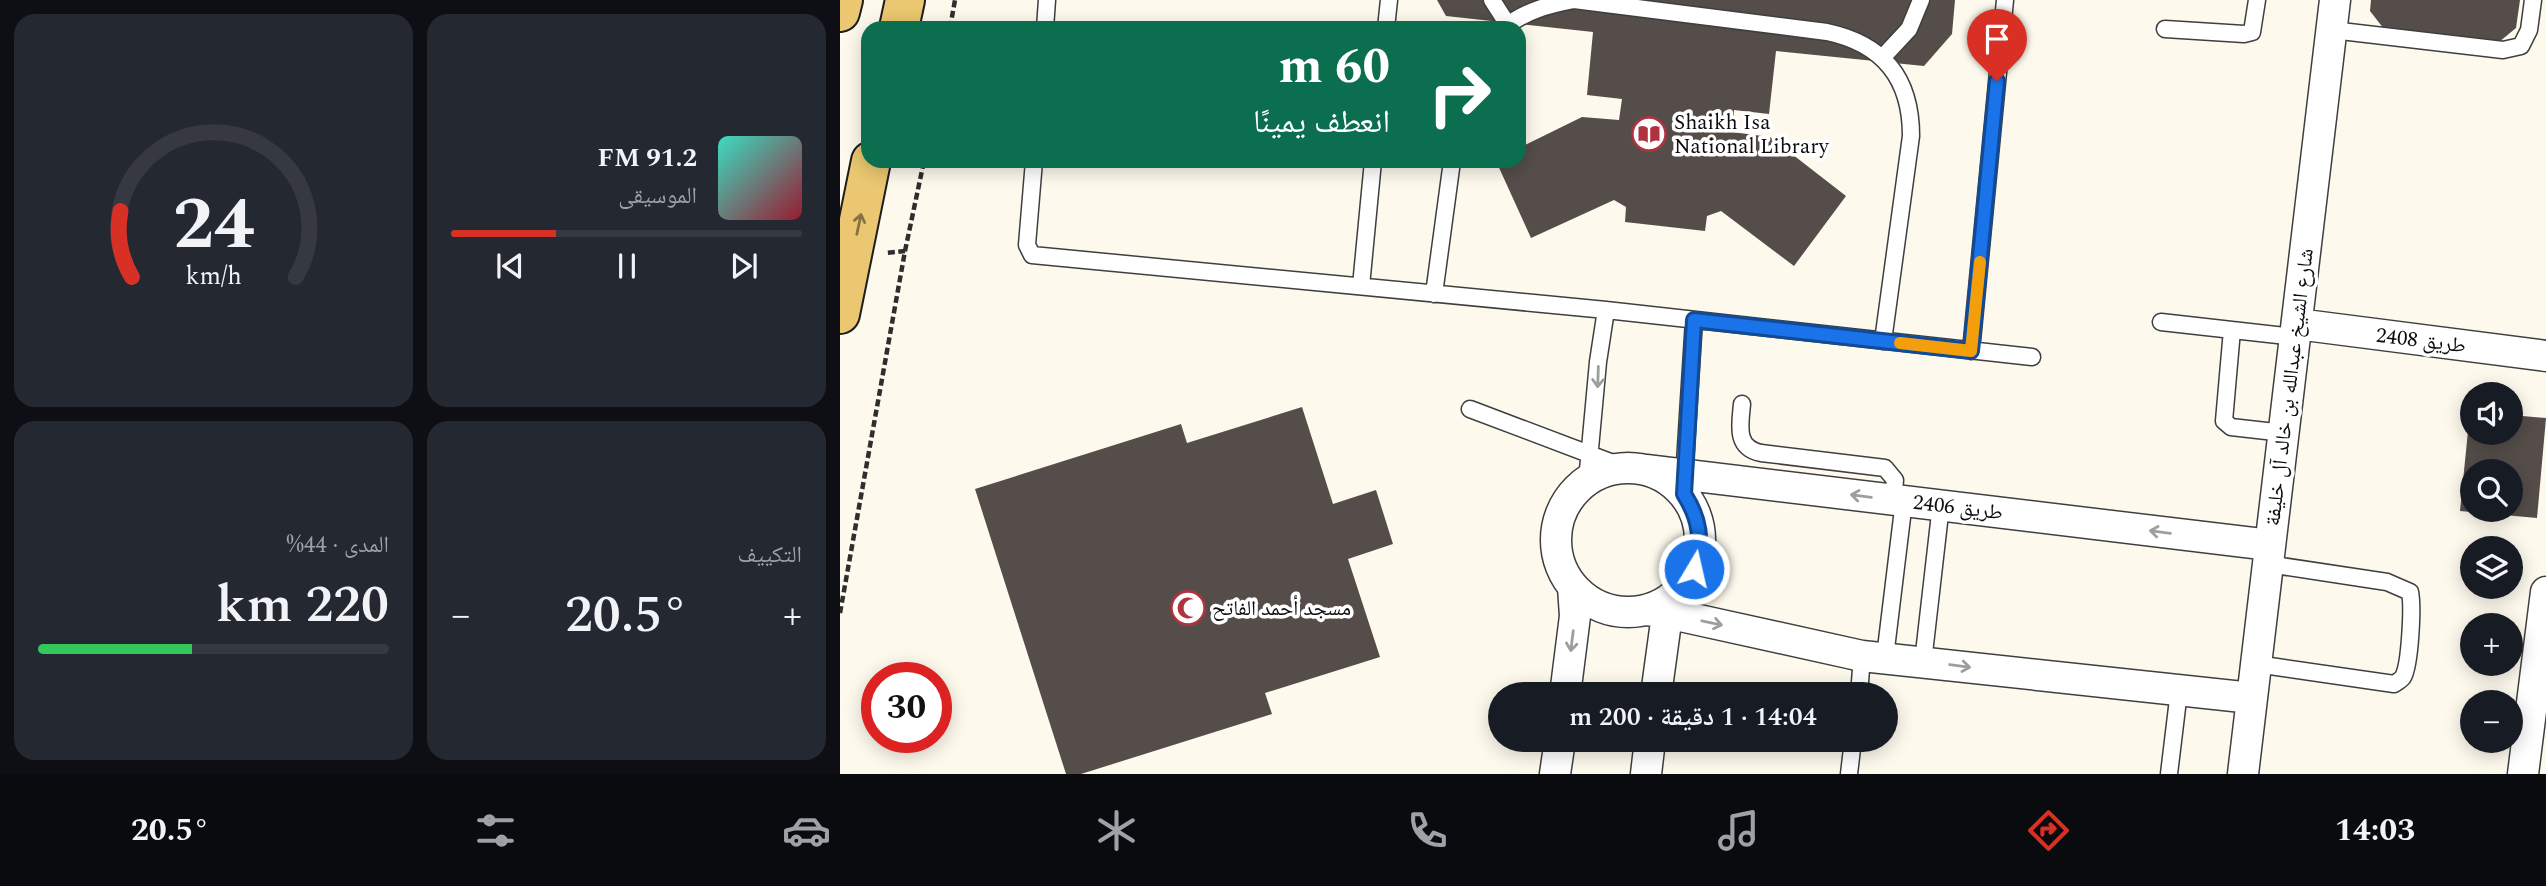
<!DOCTYPE html>
<html lang="ar">
<meta charset="utf-8">
<style>
body{margin:0;font-family:Spectral,"Noto Naskh Arabic",serif;background:#242831;color:#f1f3f6;direction:rtl;height:100vh;display:flex;flex-direction:column;font-size:26px;white-space:nowrap}
*{box-sizing:border-box;margin:0}
p{font-size:23px;color:#9ea1a6}
.icon{flex:none;width:38px;height:38px;fill:none;stroke:currentColor;stroke-width:2;stroke-linecap:round;stroke-linejoin:round}
.map{position:relative;flex:1;overflow:hidden;direction:ltr}
.sheet{display:flex;flex-direction:column;gap:14px;padding:14px;background:#0d0f14;width:840px}
.sheet>*{flex:none}
.banner{position:absolute;left:21px;top:21px;width:665px;height:147px;border-radius:21px;box-shadow:0 4px 18px #0003;direction:rtl;background:#0b6e4f;color:#fff;overflow:hidden}
.buttons{position:absolute;left:1620px;top:382px;display:grid;gap:14px}
.buttons a{display:grid;place-items:center;width:63px;height:63px;border-radius:50%;background:#171b24;box-shadow:0 4px 18px #0003;font-size:35px}
.speed{position:absolute;left:21px;top:662px;display:flex;gap:14px;font-size:35px;font-weight:700;text-align:center}
.speed>*{display:grid;place-content:center;width:91px;height:91px;border-radius:50%;background:#171b24;box-shadow:0 4px 18px #0003;line-height:1}
.speed .limit{border:10px solid #d22;background:#fff;color:#111}
.pin{position:absolute;display:grid;place-items:center;width:60px;height:60px;color:#fff;margin:-72px -30px;border-radius:50% 50% 50% 0;rotate:-45deg;box-shadow:0 0 7px #0007}
.pin .icon{rotate:45deg}
.me{position:absolute;width:77px;margin:-38px;rotate:9deg;stroke-linejoin:round;filter:drop-shadow(0 0 5px #0008)}
.turn{display:flex;align-items:center;gap:24px;height:147px;padding:0 21px;font-size:32px}
.turn .icon{width:91px;height:91px;stroke-width:2.5}
.turn b{display:block;font-size:49px;line-height:60px}
.big{font-size:52px;font-weight:600;line-height:1.1}
.sheet .tile{flex:1;display:flex;flex-direction:column;justify-content:center;gap:10px;min-width:0;padding:0 24px;border-radius:21px;background:#242831}
.sheet .dial{align-items:center;gap:0}
.dial svg{height:182px;overflow:visible;fill:none;stroke:#363941;stroke-width:7;stroke-linecap:round;text-anchor:middle}
.dial text{fill:#f1f3f6;stroke:none}
.song{display:flex;align-items:center;gap:21px}
.cover{width:84px;height:84px;border-radius:10px;background:linear-gradient(135deg,hsl(170 70% 55%),hsl(350 70% 35%))}
.played{height:7px;border-radius:4px;background:linear-gradient(90deg,#d93025 30%,#363941 30%)}
.keys{display:flex;justify-content:space-around;direction:ltr}
.heat{display:flex;justify-content:space-between;align-items:center;font-size:38px;direction:ltr}
.charge{height:10px;border-radius:5px;background:linear-gradient(90deg,#34c759 44%,#363941 0)}
.sheet .tiles{flex:1;display:grid;gap:14px;grid-template-columns:repeat(2,1fr)}
.trip{position:absolute;left:648px;top:682px;width:410px;height:70px;border-radius:35px;background:#171b24;box-shadow:0 4px 18px #0003;font-weight:600;line-height:70px;text-align:center;direction:rtl}
.dock{display:flex;height:112px;justify-content:space-around;align-items:center;background:#090b0e;color:#9ea1a6}
.dock .icon{width:49px;height:49px}
.dock .selected{color:#d93025}
.dock b{font-size:32px;color:#f1f3f6}
main{display:flex;flex:1;min-height:0}
.map>svg:first-child{display:block}
.building{fill:#544d4a;fill-rule:evenodd}
.lines{fill:none;stroke-linecap:round;stroke-linejoin:round}
.lane-casing{stroke:#3f3f3f;stroke-width:19}
.street-casing{stroke:#3f3f3f;stroke-width:33}
.primary-casing{stroke:#1d1d1d;stroke-width:42}
.path{stroke:#2e2e2e;stroke-width:4.5;stroke-dasharray:7 3.5;stroke-linecap:butt}
.lane{stroke:#fff;stroke-width:16}
.street{stroke:#fff;stroke-width:30}
.primary{stroke:#eac770;stroke-width:38}
.oneway{stroke:#867343}
.oneway2{stroke:#9e9e9e}
.route-casing{stroke:#114b97;stroke-width:18}
.route{stroke:#1a73e8;stroke-width:12}
.slow{stroke:#f59e0b;stroke-width:12}
.labels{text-anchor:middle;stroke-width:7;stroke-linejoin:round;paint-order:stroke}
.poi-label{font-size:21px;fill:#0c0c0c;stroke:#fff;text-anchor:start}
.street-label{font-size:21px;fill:#0c0c0c;stroke:#fff}
</style>
<main>
<div class="map">
<svg width="1706" height="774" viewBox="0 0 1706 774">
<rect width="100%" height="100%" fill="#fdf9ed"/>
<path class="building" d="M597,0H1115L1112,34L1084,66L936,51L929,114L894,110L892,132L930,137L1006,196L954,266L881,211L867,216L865,231L785,222L786,207L774,200L691,238L656,161H679V148L742,117L779,120L782,99L747,95L753,32L606,16Z
M1531,0H1680L1676,28L1659,42L1544,29L1530,11Z
M462,407L493,504L536,490L553,544L508,559L540,657L425,693L432,714L241,774H226L135,489L341,424L347,443Z
M1630,411H1633V432H1671V415L1706,418L1697,518L1620,511ZM1633,471H1671V509H1633Z"/>
<g class="lines">
<g class="lane-casing">
<path id="lane" d="M652,0L668,25
M205,28L207,0
M546,28L549,0
M664,28C685,11 708,5 734,0L987,32C1043,44 1071,78 1071,136L1043,341
M1325,29L1404,34L1412,32L1417,0
M1492,30L1663,50L1681,46L1689,30L1693,0
M1042,58L1069,29L1081,0
M194,161L187,245L192,255L766,310L1192,357
M521,286L533,161
M594,294L612,161
M1321,322L1455,337
M1392,330L1384,421L1391,427L1444,433
M1131,351L1165,0
M902,404C900,425 895,448 921,453L1045,468L1055,480L1053,500
M630,409L786,468
M747,481L758,362L766,310
M843,494L854,320
M1045,657L1064,501
M1083,662L1101,505
M1416,664L1554,684C1557,682 1561,680 1563,677C1570,665 1573,607 1570,592L1547,582L1428,564
M1019,695L1022,656
M1009,774L1013,740
M1329,774L1339,691"/>
</g>
<g class="street-casing">
<path id="street" d="M1457,324L1706,356
M716 540a72 72 0 1 1 144 0a72 72 0 1 1-144 0Z
M806,470L1430,545
M805,610L827,613L1022,656L1412,698
M725,695L735,616L733,587
M816,695L829,600
M715,774L720,740
M806,774L810,740
M1403,774L1495,0
M1683,774L1706,592"/>
</g>
<g class="primary-casing">
<path id="primary" d="M0,12L3,0
M59,28L65,0
M0,314L31,161"/>
</g>
<path class="path" d="M110,28L115,0
M65,251L84,161
M0,613L65,251L45,253"/>
<use href="#lane" class="lane"/>
<use href="#street" class="street"/>
<use href="#primary" class="primary"/>
</g>
<defs><path id="oneway-shaft" d="M-6 0H5M1.5-3L5.5 0L1.5 3" fill="none" stroke-width="1.6" stroke-linecap="round" stroke-linejoin="round" transform="scale(1.75)"/></defs>
<use class="oneway" href="#oneway-shaft" transform="translate(19 224) rotate(-78)"/>
<g class="oneway2">
<use href="#oneway-shaft" transform="translate(758 377) rotate(92)"/>
<use href="#oneway-shaft" transform="translate(1021 496) rotate(-173)"/>
<use href="#oneway-shaft" transform="translate(1320 532) rotate(-173)"/>
<use href="#oneway-shaft" transform="translate(872 623) rotate(12)"/>
<use href="#oneway-shaft" transform="translate(732 641) rotate(97)"/>
<use href="#oneway-shaft" transform="translate(1120 666) rotate(7)"/>
</g>
<g class="lines">
<g class="route-casing">
<path id="route" d="M854,569C863,540 860,519 844,494L854,320L1131,351L1157,81"/>
</g>
<use href="#route" class="route"/>
<path class="slow" d="M1060,343L1131,351L1140,262"/>
</g>
<defs>
<g id="library-ring" transform="scale(1.75)"><circle r="9.5" fill="#fff" stroke="#ae333e" stroke-width="1.5"/><path d="M-6-4Q-3-5.5-.7-3.5V5Q-3 3-6 4ZM6-4Q3-5.5 .7-3.5V5Q3 3 6 4Z" fill="#ae333e"/></g>
<g id="mosque-ring" transform="scale(1.75)"><circle r="9.5" fill="#fff" stroke="#ae333e" stroke-width="1.5"/><path d="M3.5-4.9A6 6 0 1 0 3.5 4.9A5 5 0 1 1 3.5-4.9Z" fill="#ae333e"/></g>
</defs>
<g fill-rule="evenodd">
<use href="#library-ring" x="809" y="134"/>
<use href="#mosque-ring" x="348" y="608"/>
</g>
<g class="labels">
<g class="poi-label">
<text x="834" y="129">Shaikh Isa<tspan x="834" dy="24">National Library</tspan></text>
<text x="372" y="615">مسجد أحمد الفاتح</text>
</g>
<g class="street-label">
<text transform="translate(1581 340) rotate(7)" y="7">طريق 2408</text>
<text transform="translate(1449 387) rotate(-83)" y="7">شارع الشيخ عبدالله بن خالد آل خليفة</text>
<text transform="translate(1118 507) rotate(7)" y="7">طريق 2406</text>
</g>
</g>
</svg>
<div class="buttons">
<a><svg class="icon" aria-label="sound" viewBox="0 0 24 24"><path d="M4 9h4l5-4v14l-5-4H4zM17 9q2 3 0 6"/></svg></a>
<a><svg class="icon" aria-label="search" viewBox="0 0 24 24"><circle cx="10" cy="10" r="6"/><path d="M15 15l6 6"/></svg></a>
<a><svg class="icon" aria-label="layers" viewBox="0 0 24 24"><path d="M12 4l9 5-9 5-9-5zM3 14l9 5 9-5"/></svg></a>
<a>+</a>
<a>−</a>
</div>
<div class="speed"><div class="limit">30</div></div>
<div class="pin" style="left:1157px;top:81px;background:#d93025"><svg class="icon" aria-label="arrive" viewBox="0 0 24 24"><path d="M6 21V4h12l-3 4 3 4H6"/></svg></div>
<svg class="me" style="left:854px;top:569px" viewBox="-20 -20 40 40"><circle r="17" fill="#1a73e8" stroke="#fff" stroke-width="3"/><path d="M0-11L8 9 0 5-8 9z" fill="#fff"/></svg>
<div class="trip">14:04 · 1 دقيقة · 200 m</div>
<div class="banner">
<div class="turn"><svg class="icon" aria-label="right" viewBox="0 0 24 24"><path d="M7 20v-9h11M14 6l5 5-5 5"/></svg><div><b>60 m</b>انعطف يمينًا</div></div>
</div>
</div>
<section class="sheet">
<div class="tiles">
<div class="tile">
<div class="song"><i class="cover"></i><div><b>91.2 FM</b><p>الموسيقى</p></div></div>
<div class="played"></div>
<div class="keys"><svg class="icon" aria-label="previous" viewBox="0 0 24 24"><path d="M18 5L8 12l10 7zM5 5v14"/></svg><svg class="icon" aria-label="pause" viewBox="0 0 24 24"><path d="M8 5v14M16 5v14"/></svg><svg class="icon" aria-label="next" viewBox="0 0 24 24"><path d="M6 5l10 7-10 7zM19 5v14"/></svg></div>
</div>
<div class="tile dial"><svg viewBox="0 0 100 80">
<path d="M14 69A42 42 0 1 1 86 69"/>
<path d="M14 69A42 42 0 0 1 9 40" stroke="#d93025"/>
<text x="50" y="56" font-size="32" font-weight="700">24</text>
<text x="50" y="72" font-size="11">km/h</text>
</svg></div>
<div class="tile"><p>التكييف</p>
<div class="heat"><a>−</a><b class="big">20.5°</b><a>+</a></div>
</div>
<div class="tile"><p>المدى · 44%</p><b class="big">220 km</b><div class="charge"></div></div>
</div>
</section>
</main>
<nav class="dock">
<b>14:03</b>
<svg class="icon selected" aria-label="directions" viewBox="0 0 24 24"><path d="M12 3l9 9-9 9-9-9zM9 14v-3h6M13 9l2 2-2 2"/></svg>
<svg class="icon" aria-label="music" viewBox="0 0 24 24"><path d="M9 18V5l10-2v13"/><circle cx="6" cy="18" r="3"/><circle cx="16" cy="16" r="3"/></svg>
<svg class="icon" aria-label="phone" viewBox="0 0 24 24"><path d="M5 4h4l2 5-3 2q2 4 5 5l2-3 5 2v4C11 20 4 13 5 4z"/></svg>
<svg class="icon" aria-label="climate" viewBox="0 0 24 24"><path d="M12 3v18M4 7l16 10M4 17L20 7"/></svg>
<svg class="icon" aria-label="car" viewBox="0 0 24 24"><path d="M5 17H2v-5l4-1 3-4h7l3 4 3 1v5h-3M9 17h6M6 11h13"/><circle cx="7" cy="17" r="2"/><circle cx="17" cy="17" r="2"/></svg>
<svg class="icon" aria-label="filters" viewBox="0 0 24 24"><path d="M4 7h16M4 17h16"/><circle cx="9" cy="7" r="2"/><circle cx="15" cy="17" r="2"/></svg>
<b>20.5°</b>
</nav>
